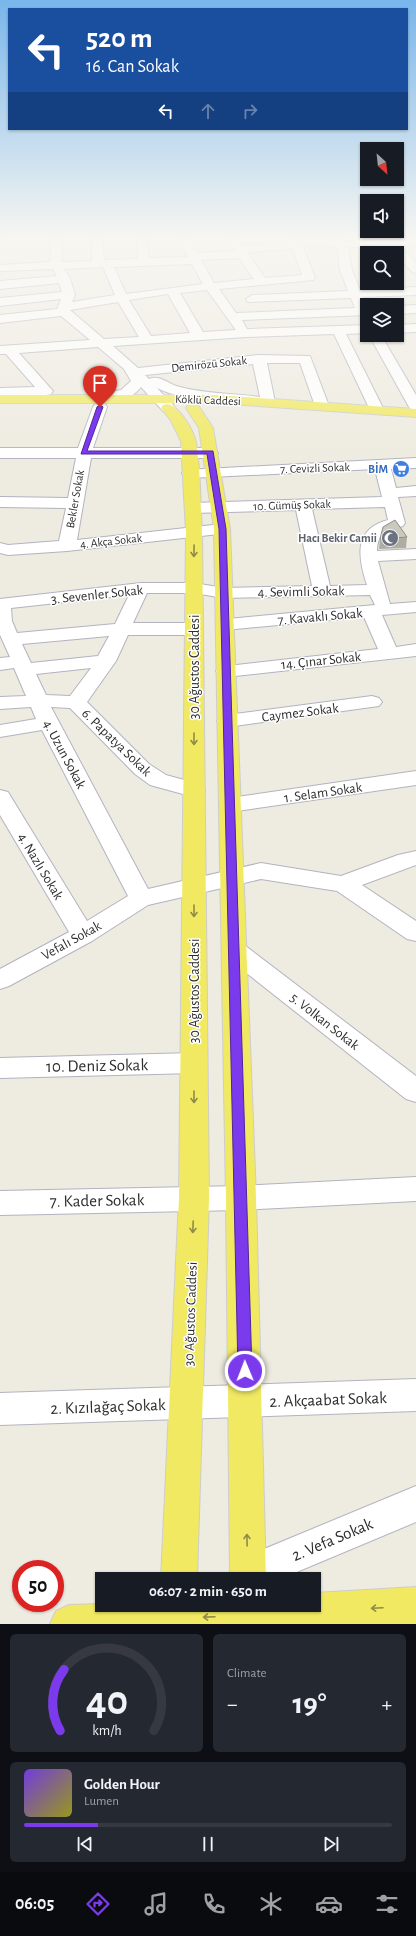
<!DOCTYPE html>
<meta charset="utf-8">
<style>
body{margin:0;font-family:"Alegreya Sans",sans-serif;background:#242831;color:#f1f3f6;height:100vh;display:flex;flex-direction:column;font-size:15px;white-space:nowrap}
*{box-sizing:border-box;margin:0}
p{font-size:13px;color:#9ea1a6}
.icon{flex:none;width:22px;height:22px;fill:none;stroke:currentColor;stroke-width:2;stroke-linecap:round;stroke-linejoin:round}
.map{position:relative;height:1624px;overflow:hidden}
.drawer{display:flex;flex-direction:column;gap:10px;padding:10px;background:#0d0f14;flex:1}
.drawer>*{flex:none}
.hud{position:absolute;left:8px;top:8px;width:400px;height:122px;border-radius:0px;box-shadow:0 1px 3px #0004;background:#1a4fa0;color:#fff;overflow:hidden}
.needle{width:26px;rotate:153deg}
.tools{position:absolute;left:360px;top:142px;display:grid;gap:8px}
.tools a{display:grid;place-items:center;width:44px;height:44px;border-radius:0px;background:#171b24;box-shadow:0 1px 3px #0004;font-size:20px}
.speed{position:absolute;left:12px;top:1560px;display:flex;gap:8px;font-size:20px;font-weight:700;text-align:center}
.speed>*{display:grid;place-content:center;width:52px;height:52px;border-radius:50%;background:#171b24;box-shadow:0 1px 3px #0004;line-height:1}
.speed .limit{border:6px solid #d22;background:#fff;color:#111}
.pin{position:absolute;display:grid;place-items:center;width:34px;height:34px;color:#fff;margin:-41px -17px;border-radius:50% 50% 50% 0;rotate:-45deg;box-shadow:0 0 4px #0007}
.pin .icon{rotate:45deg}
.me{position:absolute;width:44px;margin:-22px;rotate:359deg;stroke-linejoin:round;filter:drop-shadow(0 0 3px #0008)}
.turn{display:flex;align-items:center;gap:14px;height:84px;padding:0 12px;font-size:18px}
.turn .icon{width:52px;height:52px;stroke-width:2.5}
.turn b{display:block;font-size:28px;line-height:34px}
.lanes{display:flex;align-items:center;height:38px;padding:0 12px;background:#0003;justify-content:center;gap:20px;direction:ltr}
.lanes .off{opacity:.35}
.big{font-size:30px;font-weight:700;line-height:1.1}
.drawer .tile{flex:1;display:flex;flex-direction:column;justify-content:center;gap:6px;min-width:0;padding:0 14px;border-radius:6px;background:#242831}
.drawer .dial{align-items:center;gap:0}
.dial svg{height:104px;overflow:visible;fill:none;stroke:#363941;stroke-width:7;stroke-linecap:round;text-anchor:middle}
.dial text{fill:#f1f3f6;stroke:none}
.song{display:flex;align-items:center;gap:12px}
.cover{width:48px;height:48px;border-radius:6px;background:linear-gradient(135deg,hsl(260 70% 55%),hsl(60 70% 35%))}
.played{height:4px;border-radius:2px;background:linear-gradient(90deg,#7c3aed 20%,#363941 20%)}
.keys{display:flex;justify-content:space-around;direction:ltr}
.heat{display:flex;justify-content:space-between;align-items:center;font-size:22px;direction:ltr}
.drawer .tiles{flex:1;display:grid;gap:10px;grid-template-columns:1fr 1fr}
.tile:last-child{grid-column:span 2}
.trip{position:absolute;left:95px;top:1572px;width:226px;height:40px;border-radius:0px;background:#171b24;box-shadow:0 1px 3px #0004;font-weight:700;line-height:40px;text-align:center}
.menu{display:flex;height:64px;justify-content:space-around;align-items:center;background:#090b0e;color:#9ea1a6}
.menu .icon{width:28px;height:28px}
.menu .on{color:#7c3aed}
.menu b{font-size:18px;color:#f1f3f6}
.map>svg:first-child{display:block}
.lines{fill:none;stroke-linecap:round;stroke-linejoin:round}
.minor-casing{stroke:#b3b3c0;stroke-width:2}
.major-casing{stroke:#cdcdcd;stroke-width:2}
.minor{fill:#fff;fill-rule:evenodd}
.major{fill:#f1e962;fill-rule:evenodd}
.wall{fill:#aeada3}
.building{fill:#cac9be;stroke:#8d8d85}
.oneway{stroke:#8f8b48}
.route{fill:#7c3aed;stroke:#51269a}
.labels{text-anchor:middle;stroke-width:3;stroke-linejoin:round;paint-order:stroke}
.far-street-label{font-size:12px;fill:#2d2d2d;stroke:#fff}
.far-shop-label{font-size:12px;font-weight:bold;fill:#366cbe;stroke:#fff;text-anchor:end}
.far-worship-label{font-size:12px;font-weight:bold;fill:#5b616d;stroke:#fff;text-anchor:end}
.street-label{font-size:14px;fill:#2d2d2d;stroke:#fff}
.near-street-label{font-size:17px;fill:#2d2d2d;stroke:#fff}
</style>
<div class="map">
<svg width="416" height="1624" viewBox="0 0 416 1624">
<rect width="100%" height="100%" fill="#eeebe0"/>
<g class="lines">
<g class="minor-casing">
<path id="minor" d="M0,239H8L7,241L0,242Z
M52,239H62V262L92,261V239H102L104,260L138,259L137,239H147L149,258L188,257L179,239H189L198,253L235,251L227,239H237L242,245L291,243L290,239H346L347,241L416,239V245L401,246L416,263V273L412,272L390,246L348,247L352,270L360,290L416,287V295L363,297L365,307H367V315L242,320L247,329L367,325V333L346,334L384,410L382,413H372L370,410L334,334L246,337L113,346L138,368L259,355L310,356L329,406L327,409H317L315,406L300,363H267L275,402L273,405L268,406C232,401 190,404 157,388L173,405L175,408L173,411H163L141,387C132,400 107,405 92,401L90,398L92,395L121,390L131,381L124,369L98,347L19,353L53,391L51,394L46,395L0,396V388L35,387L6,354H0V346L90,340L61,316L0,323V315L57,309L61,299L0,306V298L62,292L59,283L0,289V281L57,276L53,269L0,271V265L50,262ZM302,244L337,247L340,270L348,291L252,295L246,299L248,302L351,298L355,308L236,313L219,289L313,280L315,278ZM293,249L302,275L265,278L247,252ZM239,258L254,279L214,283L201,260ZM192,264L203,284L126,294L114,267ZM103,267L115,295L72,302L75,295L70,278L64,269ZM207,290L236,330L203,332L180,293ZM168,294L190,333L151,336L129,300ZM118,302L139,337L104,339L70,310ZM253,364L260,397C233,393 206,394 180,387C170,385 159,374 149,379L145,375Z
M416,305V313L397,314V306Z
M416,324V332L397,333V325Z
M369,335H381L416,395V411L411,410L409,407Z
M100,403L105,404L107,407L93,448H210L215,450L218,453L215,456L210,458H91L77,540L222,524L228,525L230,529L228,533L67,551L8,555L0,553V543L8,545L59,541L66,508L0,507V497L68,498L76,458H0V448H78L93,407L95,404Z
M416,458V468L391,469L396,488L416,486V496L398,497L405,523L403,526C388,530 377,533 377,551L416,549V559L378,561L390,604L416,602V612L382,615L396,647L416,644V656L226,677L219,675L216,671L219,667L378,649L364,617L225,630L218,628L216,624L218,620L375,605L370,595L224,598L194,593H147L133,623H194L201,625L203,629L201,633L194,635H128L116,661L87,702L149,764L166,775L202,785L205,790L202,795L194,797L150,785L135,774L70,708L51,707L148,889L261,863L341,876L398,855L416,851V865L362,885L416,921V941L407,939L337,891L261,879L148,905L92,941L9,986L0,989V969L69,932L0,815V790L8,792L11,797L87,921L128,896L42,730L0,737V725L36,719L31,707L0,709V697L26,696L14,668L0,670V658L10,657L0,635V599L141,583H194L224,588L312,586L296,510L193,513L187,511L185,508L187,505L193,503L382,497L375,469L190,478L185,476L182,473L185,470ZM385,507L388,520C353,529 358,558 367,585L330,586L312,509ZM129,595L115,624L17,633L12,621L11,608ZM109,636L98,656L31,663L22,644ZM91,668L70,696L46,695L36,674Z
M372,696L379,698L382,702L379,706L227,727L220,725L217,721L220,717L227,715Z
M416,771V785L230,812L222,810L219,805L222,800L230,798Z
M234,941L243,944L416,1076V1102L406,1099L225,956L222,950L225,944Z
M194,1053L203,1056L207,1063L203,1070L194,1073L0,1078V1058Z
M416,1177V1201L241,1210L0,1215V1191L241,1186Z
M416,1379V1411L0,1425V1393Z
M416,1486V1522L280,1579H232L230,1574L235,1561Z"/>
</g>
<g class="major-casing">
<path id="major" d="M0,395H215L416,409V417L215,403H0Z
M168,404C180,407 194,431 196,443C201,472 200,503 202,532L209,1198L197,1579H161L179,1198L186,532L181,441L170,419L161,408L163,405Z
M193,404L198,405L213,428L230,529L256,1198L266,1579H230L226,1198L214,529L199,428L186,408L188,405Z
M416,1587V1624H50L56,1611L69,1605L102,1604V1605H314V1593Z"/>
</g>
<use href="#minor" class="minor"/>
<use href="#major" class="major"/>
</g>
<path class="wall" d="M407,537L406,548L379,549L380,539Z"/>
<path class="building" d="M395,520L407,537L380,539L383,527Z"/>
<defs><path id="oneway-shaft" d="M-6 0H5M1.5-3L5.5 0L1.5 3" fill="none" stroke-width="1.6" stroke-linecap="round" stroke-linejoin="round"/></defs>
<g class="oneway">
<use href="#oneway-shaft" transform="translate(194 551) rotate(91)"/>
<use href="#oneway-shaft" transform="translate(194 739) rotate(90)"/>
<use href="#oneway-shaft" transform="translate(194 911) rotate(90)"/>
<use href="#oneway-shaft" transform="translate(194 1097) rotate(90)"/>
<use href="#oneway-shaft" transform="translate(193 1227) rotate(92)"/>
<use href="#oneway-shaft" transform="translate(247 1540) rotate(-91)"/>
<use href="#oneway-shaft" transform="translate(377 1608) rotate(177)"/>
<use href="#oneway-shaft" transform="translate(209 1617) rotate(178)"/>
</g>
<linearGradient id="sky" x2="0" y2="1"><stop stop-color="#79b6eb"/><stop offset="0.51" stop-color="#f7f6f1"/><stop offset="1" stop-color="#f7f6f1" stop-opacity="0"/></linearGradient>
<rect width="416" height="466" fill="url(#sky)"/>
<path class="route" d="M100,405L103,407L87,451H213L226,529L252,1371L250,1375L245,1377L240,1375L238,1371L219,529L207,454H81L97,407Z"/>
<defs>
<g id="supermarket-disc" transform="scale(0.9)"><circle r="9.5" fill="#3f7fe0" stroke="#fff"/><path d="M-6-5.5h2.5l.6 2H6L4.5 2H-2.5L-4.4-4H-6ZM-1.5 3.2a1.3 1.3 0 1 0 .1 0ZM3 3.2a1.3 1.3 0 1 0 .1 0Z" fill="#fff"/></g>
<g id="mosque-disc" transform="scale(0.9)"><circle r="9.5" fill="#6b7280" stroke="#fff"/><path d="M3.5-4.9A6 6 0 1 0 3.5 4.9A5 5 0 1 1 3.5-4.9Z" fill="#fff"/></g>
</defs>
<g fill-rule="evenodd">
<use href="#supermarket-disc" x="401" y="469"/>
<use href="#mosque-disc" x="390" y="538"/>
</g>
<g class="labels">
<g class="far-street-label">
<text transform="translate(209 364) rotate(-6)" y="4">Demirözü Sokak</text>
<text transform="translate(208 400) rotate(2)" y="4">Köklü Caddesi</text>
<text transform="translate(315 468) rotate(-2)" y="4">7. Cevizli Sokak</text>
<text transform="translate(75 499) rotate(-80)" y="4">Bekler Sokak</text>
<text transform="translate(292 505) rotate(-2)" y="4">10. Gümüş Sokak</text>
<text transform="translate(111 541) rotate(-6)" y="4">4. Akça Sokak</text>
</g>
<g class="far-shop-label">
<text x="388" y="473">BİM</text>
</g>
<g class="far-worship-label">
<text x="377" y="542">Hacı Bekir Camii</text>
</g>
<g class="street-label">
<text transform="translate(301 591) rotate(-1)" y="5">4. Sevimli Sokak</text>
<text transform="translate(97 594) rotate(-6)" y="5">3. Sevenler Sokak</text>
<text transform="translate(320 616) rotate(-5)" y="5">7. Kavaklı Sokak</text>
<text transform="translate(321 660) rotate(-6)" y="5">14. Çınar Sokak</text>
<text transform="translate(194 667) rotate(-90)" y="5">30 Ağustos Caddesi</text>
<text transform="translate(300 712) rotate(-7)" y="5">Caymez Sokak</text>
<text transform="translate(117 742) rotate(44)" y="5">6. Papatya Sokak</text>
<text transform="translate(65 754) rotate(62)" y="5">4. Uzun Sokak</text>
<text transform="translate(323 792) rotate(-8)" y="5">1. Selam Sokak</text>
<text transform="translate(41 866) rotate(59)" y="5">4. Nazlı Sokak</text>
<text transform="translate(71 940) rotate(-29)" y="5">Vefalı Sokak</text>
<text transform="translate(194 991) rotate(-90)" y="5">30 Ağustos Caddesi</text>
<text transform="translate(325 1021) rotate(38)" y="5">5. Volkan Sokak</text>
<text transform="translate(190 1314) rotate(-88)" y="5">30 Ağustos Caddesi</text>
</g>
<g class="near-street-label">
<text transform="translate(97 1065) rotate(-1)" y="6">10. Deniz Sokak</text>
<text transform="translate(97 1200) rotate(-1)" y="6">7. Kader Sokak</text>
<text transform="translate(328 1399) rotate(-2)" y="6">2. Akçaabat Sokak</text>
<text transform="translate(108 1406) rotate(-2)" y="6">2. Kızılağaç Sokak</text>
<text transform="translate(332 1539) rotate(-23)" y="6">2. Vefa Sokak</text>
</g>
</g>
</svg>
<div class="tools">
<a><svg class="needle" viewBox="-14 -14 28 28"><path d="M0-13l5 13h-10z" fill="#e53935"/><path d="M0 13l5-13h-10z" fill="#9ea1a6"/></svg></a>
<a><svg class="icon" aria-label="sound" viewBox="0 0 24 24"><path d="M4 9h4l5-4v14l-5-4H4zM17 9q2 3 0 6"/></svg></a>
<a><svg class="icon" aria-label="search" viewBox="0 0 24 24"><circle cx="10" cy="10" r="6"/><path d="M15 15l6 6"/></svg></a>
<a><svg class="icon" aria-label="layers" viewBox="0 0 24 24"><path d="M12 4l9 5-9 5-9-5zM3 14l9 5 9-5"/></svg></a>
</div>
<div class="speed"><div class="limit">50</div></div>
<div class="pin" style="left:100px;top:407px;background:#d93025"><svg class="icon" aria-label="arrive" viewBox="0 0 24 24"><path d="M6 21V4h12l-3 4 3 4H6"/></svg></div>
<svg class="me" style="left:245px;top:1371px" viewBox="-20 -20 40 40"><circle r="17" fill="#7c3aed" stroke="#fff" stroke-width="3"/><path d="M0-11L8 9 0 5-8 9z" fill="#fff"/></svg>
<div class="trip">06:07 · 2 min · 650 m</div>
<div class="hud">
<div class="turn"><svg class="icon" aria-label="left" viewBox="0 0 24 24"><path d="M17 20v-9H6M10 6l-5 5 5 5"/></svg><div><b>520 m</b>16. Can Sokak</div></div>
<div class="lanes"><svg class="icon" aria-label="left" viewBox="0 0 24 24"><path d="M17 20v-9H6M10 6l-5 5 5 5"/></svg><svg class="icon off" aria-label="ahead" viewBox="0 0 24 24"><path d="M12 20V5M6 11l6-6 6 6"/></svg><svg class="icon off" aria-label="right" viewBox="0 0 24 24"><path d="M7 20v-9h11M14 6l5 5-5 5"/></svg></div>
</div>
</div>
<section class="drawer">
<div class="tiles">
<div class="tile dial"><svg viewBox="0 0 100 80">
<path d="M14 69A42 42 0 1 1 86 69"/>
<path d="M14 69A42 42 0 0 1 17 22" stroke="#7c3aed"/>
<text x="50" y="56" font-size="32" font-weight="700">40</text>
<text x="50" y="72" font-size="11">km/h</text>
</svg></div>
<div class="tile"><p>Climate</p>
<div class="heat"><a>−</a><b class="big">19°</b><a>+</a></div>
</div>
<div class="tile">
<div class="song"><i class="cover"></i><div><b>Golden Hour</b><p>Lumen</p></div></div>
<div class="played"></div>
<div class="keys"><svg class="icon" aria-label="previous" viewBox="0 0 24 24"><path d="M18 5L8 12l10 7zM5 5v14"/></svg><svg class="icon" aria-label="pause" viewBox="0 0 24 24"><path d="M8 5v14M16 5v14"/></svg><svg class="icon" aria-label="next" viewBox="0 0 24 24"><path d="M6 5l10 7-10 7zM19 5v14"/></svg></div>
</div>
</div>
</section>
<nav class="menu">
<b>06:05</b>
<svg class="icon on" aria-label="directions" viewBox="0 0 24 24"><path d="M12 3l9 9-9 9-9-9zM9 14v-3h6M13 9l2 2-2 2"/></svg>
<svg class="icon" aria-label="music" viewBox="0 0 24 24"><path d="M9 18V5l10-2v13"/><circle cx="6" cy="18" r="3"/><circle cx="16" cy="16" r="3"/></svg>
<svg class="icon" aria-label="phone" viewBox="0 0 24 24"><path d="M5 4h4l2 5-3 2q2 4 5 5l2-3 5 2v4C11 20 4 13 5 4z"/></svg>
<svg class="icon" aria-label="climate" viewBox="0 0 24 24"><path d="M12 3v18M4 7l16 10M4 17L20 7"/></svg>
<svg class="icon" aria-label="car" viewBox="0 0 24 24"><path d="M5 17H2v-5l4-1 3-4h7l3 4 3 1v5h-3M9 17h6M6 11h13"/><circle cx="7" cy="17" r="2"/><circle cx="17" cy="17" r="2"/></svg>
<svg class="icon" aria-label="filters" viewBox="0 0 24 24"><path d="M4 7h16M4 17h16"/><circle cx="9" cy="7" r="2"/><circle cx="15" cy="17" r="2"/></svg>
</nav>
